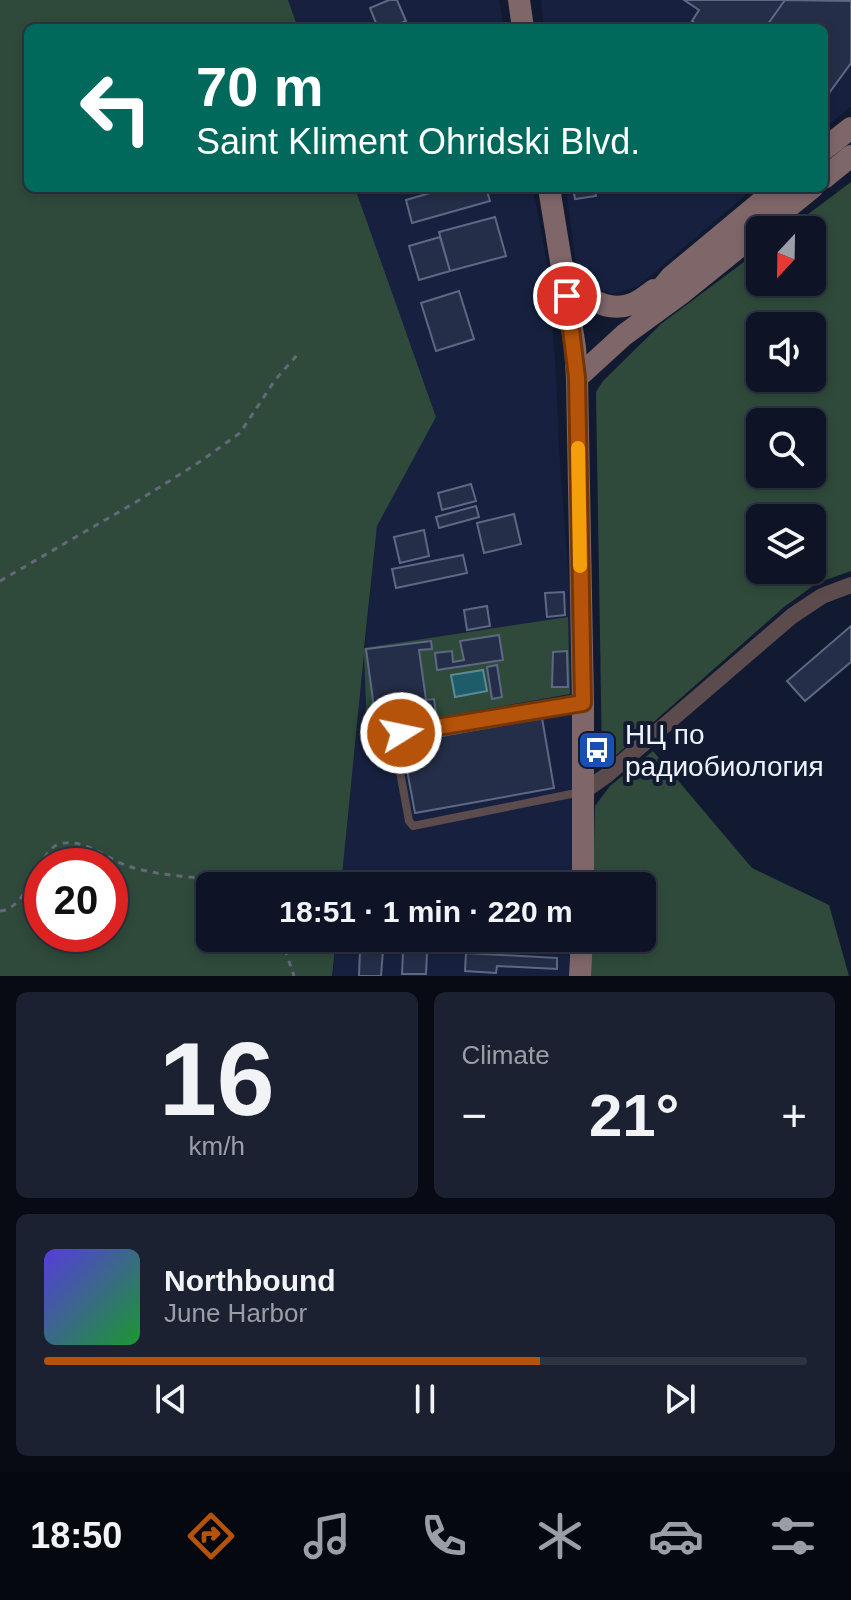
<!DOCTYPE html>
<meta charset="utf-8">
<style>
body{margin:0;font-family:Arial,sans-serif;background:#1c2132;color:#f1f3f6;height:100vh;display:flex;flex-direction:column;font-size:30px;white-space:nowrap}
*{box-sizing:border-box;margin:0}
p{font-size:26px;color:#9b9ea7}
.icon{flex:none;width:44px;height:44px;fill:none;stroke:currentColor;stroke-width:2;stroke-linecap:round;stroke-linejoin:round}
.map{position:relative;height:976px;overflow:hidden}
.side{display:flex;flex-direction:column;gap:16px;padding:16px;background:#080b14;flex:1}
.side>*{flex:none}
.top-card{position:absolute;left:24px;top:24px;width:804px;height:168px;border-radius:12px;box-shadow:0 4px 12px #0003,0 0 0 2px #2e3342;background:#00695c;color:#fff;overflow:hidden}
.needle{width:52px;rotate:202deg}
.controls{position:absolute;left:746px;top:216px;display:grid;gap:16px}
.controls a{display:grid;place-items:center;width:80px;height:80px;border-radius:12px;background:#0e1425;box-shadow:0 4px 12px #0003,0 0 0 2px #2e3342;font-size:40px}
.speed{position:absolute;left:24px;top:848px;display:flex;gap:16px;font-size:40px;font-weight:700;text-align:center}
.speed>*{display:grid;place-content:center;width:104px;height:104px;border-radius:50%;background:#0e1425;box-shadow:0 4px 12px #0003,0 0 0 2px #2e3342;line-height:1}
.speed .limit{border:12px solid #d22;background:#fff;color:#111}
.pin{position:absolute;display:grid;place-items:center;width:68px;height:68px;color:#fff;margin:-34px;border:4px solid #fff;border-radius:50%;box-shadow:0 2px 8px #0007}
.me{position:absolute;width:88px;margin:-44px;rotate:80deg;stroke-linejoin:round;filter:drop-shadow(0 0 6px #0008)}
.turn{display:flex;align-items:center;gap:28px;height:168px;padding:0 40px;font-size:36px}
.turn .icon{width:104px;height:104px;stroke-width:2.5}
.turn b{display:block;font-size:56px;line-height:68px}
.big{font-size:60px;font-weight:800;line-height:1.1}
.side .widget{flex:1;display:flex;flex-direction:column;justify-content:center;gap:12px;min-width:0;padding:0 28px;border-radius:12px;background:#1c2132}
.side .dial{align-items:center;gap:0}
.dial b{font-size:104px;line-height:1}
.song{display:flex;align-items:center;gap:24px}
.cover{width:96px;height:96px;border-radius:12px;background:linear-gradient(135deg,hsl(250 70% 55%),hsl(130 70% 35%))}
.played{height:8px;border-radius:4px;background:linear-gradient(90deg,#b45309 65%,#2e3342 65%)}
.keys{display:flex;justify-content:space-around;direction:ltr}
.heat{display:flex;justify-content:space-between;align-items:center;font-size:44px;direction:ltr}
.side .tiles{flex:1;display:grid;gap:16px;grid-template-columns:1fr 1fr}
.widget:last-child{grid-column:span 2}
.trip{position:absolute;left:196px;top:872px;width:460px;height:80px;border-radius:12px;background:#0e1425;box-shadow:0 4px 12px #0003,0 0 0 2px #2e3342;font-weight:800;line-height:80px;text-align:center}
.tab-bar{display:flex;height:128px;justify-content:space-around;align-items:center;background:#06080f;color:#9b9ea7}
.tab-bar .icon{width:56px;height:56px}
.tab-bar .on{color:#b45309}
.tab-bar b{font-size:36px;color:#f1f3f6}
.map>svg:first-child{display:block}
.built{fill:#17213f}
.green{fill:#2f4a3a;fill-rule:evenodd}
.water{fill:#1d5c68;stroke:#5c8995;stroke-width:2}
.building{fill:#252e48;stroke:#5d6885;stroke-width:2}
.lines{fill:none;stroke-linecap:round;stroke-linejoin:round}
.path{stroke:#62697b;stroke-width:3;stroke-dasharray:6 6;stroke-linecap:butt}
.lane{stroke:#5b4b4d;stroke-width:8}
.street{stroke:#5b4b4d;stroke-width:16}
.secondary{stroke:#7f6669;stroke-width:22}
.route-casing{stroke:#753606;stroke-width:20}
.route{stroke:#b45309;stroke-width:14}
.slow{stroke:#f59e0b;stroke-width:14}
.labels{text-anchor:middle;stroke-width:8;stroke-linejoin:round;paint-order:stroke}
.poi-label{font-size:28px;fill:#eef3fd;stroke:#121a31;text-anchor:start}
</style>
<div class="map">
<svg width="851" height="976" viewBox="0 0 851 976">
<rect width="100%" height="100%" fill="#121a31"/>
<path class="built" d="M288,0H499L504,28H298Z
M541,0H851V106L824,129V28H544Z
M355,188H533L548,269L556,375L559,451L582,753L583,886H341L377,526L436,417Z
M566,188H754L638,286L612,294L588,285L581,275L576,263Z
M336,938H582L580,976H333Z"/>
<path class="green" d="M0,0H288L298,28H28V188H355L436,417L377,526L364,648L568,617L570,694L367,730L364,654L341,886H210V938H336L332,976H0ZM42,866H110V934H42Z
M851,182V571L817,583L784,607L614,757L602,758L596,392L603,381L661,324L760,250V282H812V230H787ZM812,326V378H760V326ZM812,422V474H760V422ZM812,518V570H760V518Z
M653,751L752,868L829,905L849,976H587L590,938H642V886H593L595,806L610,786Z"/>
<path class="water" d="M483,670L487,691L455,697L451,675Z"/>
<path class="building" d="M389,0H397L406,21L390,28H378L370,8Z
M684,0H785L765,28H702L692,21L699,10Z
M785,0L851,1V63L824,100V28H765Z
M447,188H486L490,201L412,223L406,200Z
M573,188H595L596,196L575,199Z
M495,217L506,256L450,271L439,232Z
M440,237L450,271L419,280L409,246Z
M459,291L474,339L436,351L421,303Z
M471,484L476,501L442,510L438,493Z
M476,506L479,517L439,528L436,517Z
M514,514L521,544L484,553L477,523Z
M424,530L429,556L400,563L394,537Z
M463,555L467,573L396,588L392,569Z
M564,592L565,615L547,617L545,593Z
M487,606L490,626L467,630L464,610Z
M851,626V662L805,701L787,681Z
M499,635L503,660L437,670L435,653L452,651L453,662L464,660L460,641Z
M431,641L432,649L419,650L426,700L434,699L436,714L376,722L366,649Z
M567,651L568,687H552L553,652Z
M497,665L502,697L492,699L487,667Z
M542,718L554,788L415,813L402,743Z
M360,949L383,950L381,976H359Z
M403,952L427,953L426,974H402Z
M466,953L557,958V969L497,966L496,973L465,971Z"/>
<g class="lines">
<path class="path" d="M0,581L136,502L201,461L240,433L275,380L298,354
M0,911C29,909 38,850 59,844C84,837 106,859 128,866C167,879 221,878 263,882L264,886
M281,938L294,976"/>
<path class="lane" d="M581,792L413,826L409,821L394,739L401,733L583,703"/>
<path class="street" d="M583,792L607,775L792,616L822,596L851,585"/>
<path class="secondary" d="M519,0L523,28
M824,149L851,128
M824,178L851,156
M549,188L575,347L577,378L583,703V886
M565,269C575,294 605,314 632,304C640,301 647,295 654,290
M645,309L671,277L778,188
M577,378L624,335L683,292L812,188
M580,976L582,938"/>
</g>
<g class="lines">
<g class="route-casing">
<path id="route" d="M401,733L583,703L577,378L567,296"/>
</g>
<use href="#route" class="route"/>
<path class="slow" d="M578,448L580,566"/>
</g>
<defs>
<g id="bus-square" transform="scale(2)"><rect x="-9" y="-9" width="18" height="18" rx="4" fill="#1a4fb4" stroke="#121a31"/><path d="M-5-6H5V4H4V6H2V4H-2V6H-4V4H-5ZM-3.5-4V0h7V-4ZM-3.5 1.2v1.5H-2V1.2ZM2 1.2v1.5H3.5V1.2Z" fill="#fff"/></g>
</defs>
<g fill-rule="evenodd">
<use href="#bus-square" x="597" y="750"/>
</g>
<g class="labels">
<g class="poi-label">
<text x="625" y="744">НЦ по<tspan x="625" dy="32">радиобиология</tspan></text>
</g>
</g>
</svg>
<div class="controls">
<a><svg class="needle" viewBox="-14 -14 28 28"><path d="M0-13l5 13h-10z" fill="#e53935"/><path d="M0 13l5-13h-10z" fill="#9b9ea7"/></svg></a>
<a><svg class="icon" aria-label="sound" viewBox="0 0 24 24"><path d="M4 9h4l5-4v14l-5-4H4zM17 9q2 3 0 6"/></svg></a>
<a><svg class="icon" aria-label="search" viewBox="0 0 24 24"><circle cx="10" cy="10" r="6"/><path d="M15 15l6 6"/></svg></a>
<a><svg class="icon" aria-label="layers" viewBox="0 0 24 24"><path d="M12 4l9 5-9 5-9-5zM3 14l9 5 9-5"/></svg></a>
</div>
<div class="speed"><div class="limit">20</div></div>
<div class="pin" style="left:567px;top:296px;background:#d93025"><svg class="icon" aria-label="arrive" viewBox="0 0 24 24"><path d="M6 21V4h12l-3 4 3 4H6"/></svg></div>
<svg class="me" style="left:401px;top:733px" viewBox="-20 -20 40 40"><circle r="17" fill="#b45309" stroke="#fff" stroke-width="3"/><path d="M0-11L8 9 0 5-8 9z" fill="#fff"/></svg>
<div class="trip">18:51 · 1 min · 220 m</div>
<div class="top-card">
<div class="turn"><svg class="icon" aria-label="left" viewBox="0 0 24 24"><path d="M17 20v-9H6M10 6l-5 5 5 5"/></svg><div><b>70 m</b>Saint Kliment Ohridski Blvd.</div></div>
</div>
</div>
<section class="side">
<div class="tiles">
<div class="widget dial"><b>16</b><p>km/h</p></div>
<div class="widget"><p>Climate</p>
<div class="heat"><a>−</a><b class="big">21°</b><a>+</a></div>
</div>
<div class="widget">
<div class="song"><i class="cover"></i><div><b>Northbound</b><p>June Harbor</p></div></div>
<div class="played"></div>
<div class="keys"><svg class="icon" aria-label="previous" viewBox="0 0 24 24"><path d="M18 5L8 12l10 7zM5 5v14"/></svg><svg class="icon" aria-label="pause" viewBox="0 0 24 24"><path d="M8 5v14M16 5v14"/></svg><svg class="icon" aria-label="next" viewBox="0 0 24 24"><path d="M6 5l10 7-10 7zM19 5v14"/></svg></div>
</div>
</div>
</section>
<nav class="tab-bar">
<b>18:50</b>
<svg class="icon on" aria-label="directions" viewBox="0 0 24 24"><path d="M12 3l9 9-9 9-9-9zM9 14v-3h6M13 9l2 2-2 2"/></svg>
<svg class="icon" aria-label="music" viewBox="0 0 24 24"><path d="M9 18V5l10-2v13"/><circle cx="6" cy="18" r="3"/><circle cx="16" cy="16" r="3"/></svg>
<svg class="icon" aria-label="phone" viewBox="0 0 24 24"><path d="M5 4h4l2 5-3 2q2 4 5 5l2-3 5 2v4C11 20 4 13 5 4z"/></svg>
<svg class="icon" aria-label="climate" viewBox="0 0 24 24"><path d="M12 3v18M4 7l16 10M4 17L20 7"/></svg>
<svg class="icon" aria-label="car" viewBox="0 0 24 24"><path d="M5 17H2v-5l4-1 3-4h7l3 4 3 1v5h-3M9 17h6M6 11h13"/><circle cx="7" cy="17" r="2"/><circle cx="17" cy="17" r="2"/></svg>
<svg class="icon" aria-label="filters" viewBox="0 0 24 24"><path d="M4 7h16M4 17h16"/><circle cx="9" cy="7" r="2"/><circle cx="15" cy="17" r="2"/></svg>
</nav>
